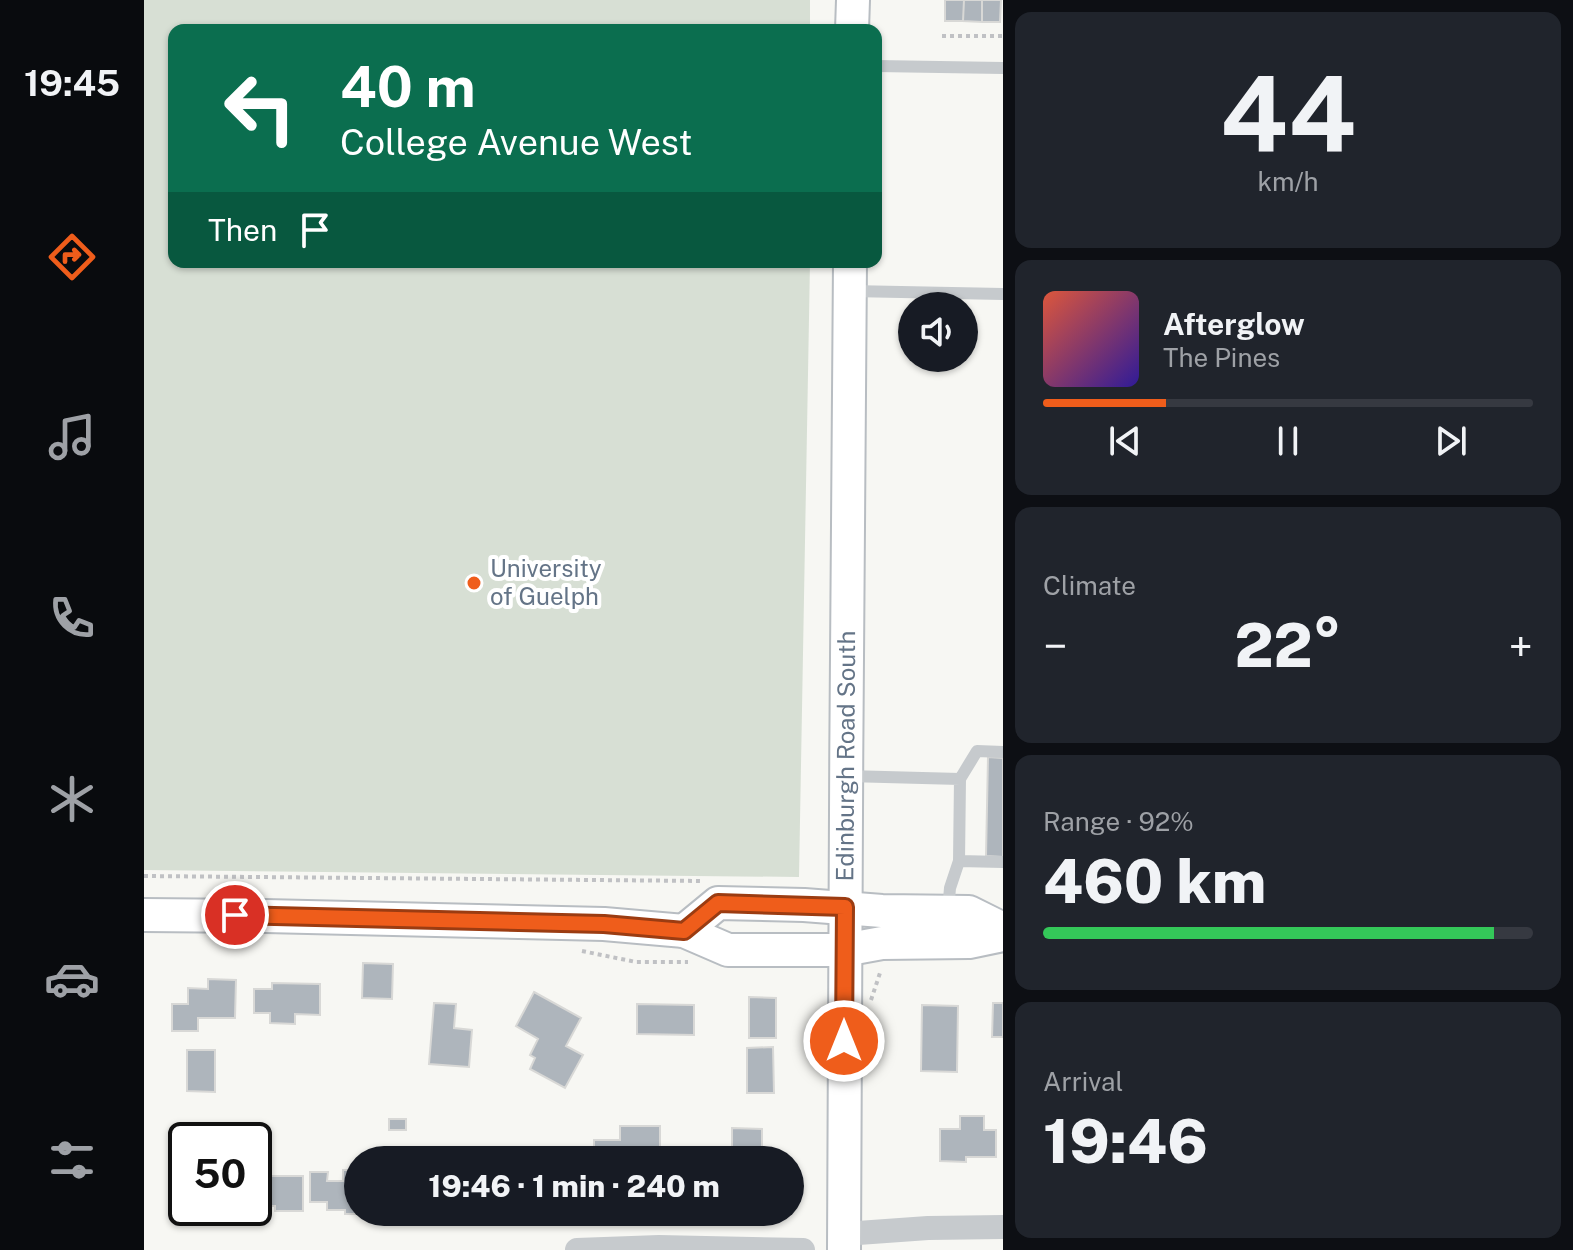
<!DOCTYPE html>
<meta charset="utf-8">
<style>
body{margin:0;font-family:"Public Sans",sans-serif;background:#20242c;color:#f1f3f6;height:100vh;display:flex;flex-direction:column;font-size:30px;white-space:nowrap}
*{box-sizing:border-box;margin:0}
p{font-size:26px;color:#9ea1a6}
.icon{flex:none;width:44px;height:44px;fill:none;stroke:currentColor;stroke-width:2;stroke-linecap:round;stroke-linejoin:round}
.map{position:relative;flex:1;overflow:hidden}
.sheet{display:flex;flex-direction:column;gap:12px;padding:12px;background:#0d0f14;width:570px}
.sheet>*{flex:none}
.guide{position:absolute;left:24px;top:24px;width:714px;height:244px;border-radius:16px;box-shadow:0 2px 6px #0004;background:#0b6e4f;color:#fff;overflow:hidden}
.tools{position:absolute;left:754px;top:292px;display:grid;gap:16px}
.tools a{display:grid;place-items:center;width:80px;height:80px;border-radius:50%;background:#171b24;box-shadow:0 2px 6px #0004;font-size:40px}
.speed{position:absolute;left:24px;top:1122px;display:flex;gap:16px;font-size:40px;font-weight:700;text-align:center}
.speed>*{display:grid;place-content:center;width:104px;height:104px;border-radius:50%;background:#171b24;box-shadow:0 2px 6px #0004;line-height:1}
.speed .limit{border:4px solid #111;border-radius:12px;background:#fff;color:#111}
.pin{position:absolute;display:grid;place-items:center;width:68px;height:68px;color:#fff;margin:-34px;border:4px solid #fff;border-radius:50%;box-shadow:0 2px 8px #0007}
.me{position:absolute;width:88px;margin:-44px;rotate:0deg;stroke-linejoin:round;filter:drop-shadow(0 0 6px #0008)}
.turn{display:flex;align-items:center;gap:28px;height:168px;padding:0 40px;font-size:36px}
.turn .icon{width:104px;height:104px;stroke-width:2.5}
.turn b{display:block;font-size:56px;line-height:68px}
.then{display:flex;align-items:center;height:76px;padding:0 40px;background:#0003;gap:16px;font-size:30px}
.big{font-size:60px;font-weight:800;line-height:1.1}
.sheet .tile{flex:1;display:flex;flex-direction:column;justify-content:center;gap:12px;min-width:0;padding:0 28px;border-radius:16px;background:#20242c}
.sheet .dial{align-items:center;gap:0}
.dial b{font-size:104px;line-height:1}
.song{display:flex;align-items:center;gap:24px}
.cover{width:96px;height:96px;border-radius:12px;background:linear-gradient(135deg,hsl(10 70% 55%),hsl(250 70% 35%))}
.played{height:8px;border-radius:4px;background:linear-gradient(90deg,#ef5d1b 25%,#363941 25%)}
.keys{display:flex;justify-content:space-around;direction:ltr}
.heat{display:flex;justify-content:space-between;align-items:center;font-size:44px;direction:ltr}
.charge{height:12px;border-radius:6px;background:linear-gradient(90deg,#34c759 92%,#363941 0)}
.trip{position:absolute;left:200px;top:1146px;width:460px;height:80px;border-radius:40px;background:#171b24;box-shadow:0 2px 6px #0004;font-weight:800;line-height:80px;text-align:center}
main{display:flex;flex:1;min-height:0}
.tab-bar{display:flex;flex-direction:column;width:144px;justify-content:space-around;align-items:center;background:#090b0e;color:#9ea1a6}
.tab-bar .icon{width:56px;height:56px}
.tab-bar .current{color:#ef5d1b}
.tab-bar b{font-size:36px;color:#f1f3f6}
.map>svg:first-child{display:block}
.green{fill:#d7dfd4}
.building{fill:#aeb5bc;stroke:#d8d8d6;stroke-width:2}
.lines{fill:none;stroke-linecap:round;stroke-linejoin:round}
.secondary-casing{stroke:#b8bdc2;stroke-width:36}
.path{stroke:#c0c1c4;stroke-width:4;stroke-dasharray:4 4;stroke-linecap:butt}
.lane{stroke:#c6cacd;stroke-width:12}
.street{stroke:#c6cacd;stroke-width:24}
.secondary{stroke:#fff;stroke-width:32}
.route-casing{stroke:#9b3c12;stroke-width:20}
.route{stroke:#ef5d1b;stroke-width:14}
.poi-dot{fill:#ef5d1b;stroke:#fff;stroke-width:3}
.labels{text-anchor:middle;stroke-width:8;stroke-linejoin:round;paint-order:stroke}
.poi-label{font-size:24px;fill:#647487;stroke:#fff;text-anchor:start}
.street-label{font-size:24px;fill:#647487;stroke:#fff}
</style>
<main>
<nav class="tab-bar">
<b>19:45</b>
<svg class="icon current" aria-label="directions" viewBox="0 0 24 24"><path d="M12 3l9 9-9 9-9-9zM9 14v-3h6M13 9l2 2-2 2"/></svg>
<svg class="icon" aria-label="music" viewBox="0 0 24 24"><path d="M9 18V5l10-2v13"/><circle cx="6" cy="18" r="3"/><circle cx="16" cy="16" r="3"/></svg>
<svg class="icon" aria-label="phone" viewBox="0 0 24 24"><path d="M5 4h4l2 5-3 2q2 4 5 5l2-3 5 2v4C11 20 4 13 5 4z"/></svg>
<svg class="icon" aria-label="climate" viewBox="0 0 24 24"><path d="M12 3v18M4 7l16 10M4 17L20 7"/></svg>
<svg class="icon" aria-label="car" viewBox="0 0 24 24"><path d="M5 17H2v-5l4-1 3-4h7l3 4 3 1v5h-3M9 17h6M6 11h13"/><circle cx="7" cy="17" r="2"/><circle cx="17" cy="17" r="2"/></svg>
<svg class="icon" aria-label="filters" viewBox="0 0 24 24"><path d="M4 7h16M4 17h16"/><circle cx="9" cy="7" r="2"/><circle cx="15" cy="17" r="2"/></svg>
</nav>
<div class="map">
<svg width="859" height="1250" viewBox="0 0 859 1250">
<rect width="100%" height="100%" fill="#f7f7f3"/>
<path class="green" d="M0,0H666V30H30V262H666L655,877L0,870Z"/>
<path class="building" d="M801,0H820L819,21H801Z
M820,0H838V22L819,21Z
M838,0H857L856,22H838Z
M844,757L859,758V857L842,856Z
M219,963L249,964L248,999L218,998Z
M64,979L92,980L91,1018H54V1031H28V1004H44V988L64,989Z
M128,983L176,984V1015L151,1014V1024L126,1023V1013H110V989H128Z
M390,992L437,1018L422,1046L439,1055L421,1088L386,1069L391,1058L386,1055L394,1039L372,1026Z
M605,997L632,998V1038H605Z
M290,1003L312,1004L310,1028L328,1030L325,1067L285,1064Z
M849,1003H859V1037H848Z
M493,1004L550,1005V1035L493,1034Z
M778,1005L814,1006L813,1072L777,1071Z
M629,1047L630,1093H603V1048Z
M43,1050H71V1092L43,1091Z
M816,1116H840V1130H852V1157H822V1162L796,1161V1129H816Z
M245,1119H262V1130H245Z
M476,1126H516V1160H450V1140H476Z
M588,1128L618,1129V1152H588Z
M36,1150H42V1208L35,1207Z
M523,1155L581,1156L580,1160H523Z
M199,1170H214V1212H233V1214H201V1210H183V1202H166V1172H184L183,1181H199Z
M110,1176H159V1211H131V1206H110Z"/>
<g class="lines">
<g class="secondary-casing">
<g id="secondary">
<path d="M708,30L709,0"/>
<path d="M0,915L121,916L460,924L540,931L584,950H700L738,943L825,942L859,935"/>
<path d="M540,931L574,903L660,905L738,911L825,912L859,929"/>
<path id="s1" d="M700,1250C700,921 704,591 706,262"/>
</g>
</g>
<path class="path" d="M798,36H859
M0,876L558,881
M438,951L492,962H544
M727,1000L737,970"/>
<path class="lane" d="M732,66L859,68
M706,291L859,294
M703,776L816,779L833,751L859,752
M815,861L859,862
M804,911L806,888L815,861L816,779"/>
<path class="street" d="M700,1234L784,1228L859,1227
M433,1250L515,1247L659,1250"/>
<use href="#secondary" class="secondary"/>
</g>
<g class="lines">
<g class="route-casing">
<path id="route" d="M91,915L460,924L540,931L574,903L701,907L700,1041"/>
</g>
<use href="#route" class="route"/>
</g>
<circle class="poi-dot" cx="330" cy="583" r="8"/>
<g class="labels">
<g class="poi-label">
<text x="346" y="577">University<tspan x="346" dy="28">of Guelph</tspan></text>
</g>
<g class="street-label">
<text dy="8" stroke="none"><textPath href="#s1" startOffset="494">Edinburgh Road South</textPath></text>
</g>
</g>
</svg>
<div class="tools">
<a><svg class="icon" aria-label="sound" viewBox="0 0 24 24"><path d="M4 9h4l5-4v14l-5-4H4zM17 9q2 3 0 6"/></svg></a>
</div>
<div class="speed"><div class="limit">50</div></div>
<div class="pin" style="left:91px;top:915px;background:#d93025"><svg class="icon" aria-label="arrive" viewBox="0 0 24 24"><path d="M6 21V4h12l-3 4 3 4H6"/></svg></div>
<svg class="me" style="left:700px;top:1041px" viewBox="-20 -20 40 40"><circle r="17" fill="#ef5d1b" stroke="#fff" stroke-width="3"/><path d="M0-11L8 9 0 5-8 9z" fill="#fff"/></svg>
<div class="trip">19:46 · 1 min · 240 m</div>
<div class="guide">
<div class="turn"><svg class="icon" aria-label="left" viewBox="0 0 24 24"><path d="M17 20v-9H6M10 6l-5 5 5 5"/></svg><div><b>40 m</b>College Avenue West</div></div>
<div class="then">Then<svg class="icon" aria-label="arrive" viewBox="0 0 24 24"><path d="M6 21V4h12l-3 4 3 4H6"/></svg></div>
</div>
</div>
<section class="sheet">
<div class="tile dial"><b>44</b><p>km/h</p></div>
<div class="tile">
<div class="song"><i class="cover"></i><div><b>Afterglow</b><p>The Pines</p></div></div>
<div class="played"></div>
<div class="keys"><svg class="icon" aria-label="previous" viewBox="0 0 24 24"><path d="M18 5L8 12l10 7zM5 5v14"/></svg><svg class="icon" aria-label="pause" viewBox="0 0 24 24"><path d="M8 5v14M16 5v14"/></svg><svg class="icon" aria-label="next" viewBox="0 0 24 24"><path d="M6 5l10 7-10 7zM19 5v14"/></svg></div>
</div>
<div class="tile"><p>Climate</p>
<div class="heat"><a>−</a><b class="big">22°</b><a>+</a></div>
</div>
<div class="tile"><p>Range · 92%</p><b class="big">460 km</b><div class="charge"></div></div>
<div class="tile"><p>Arrival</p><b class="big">19:46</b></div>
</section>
</main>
